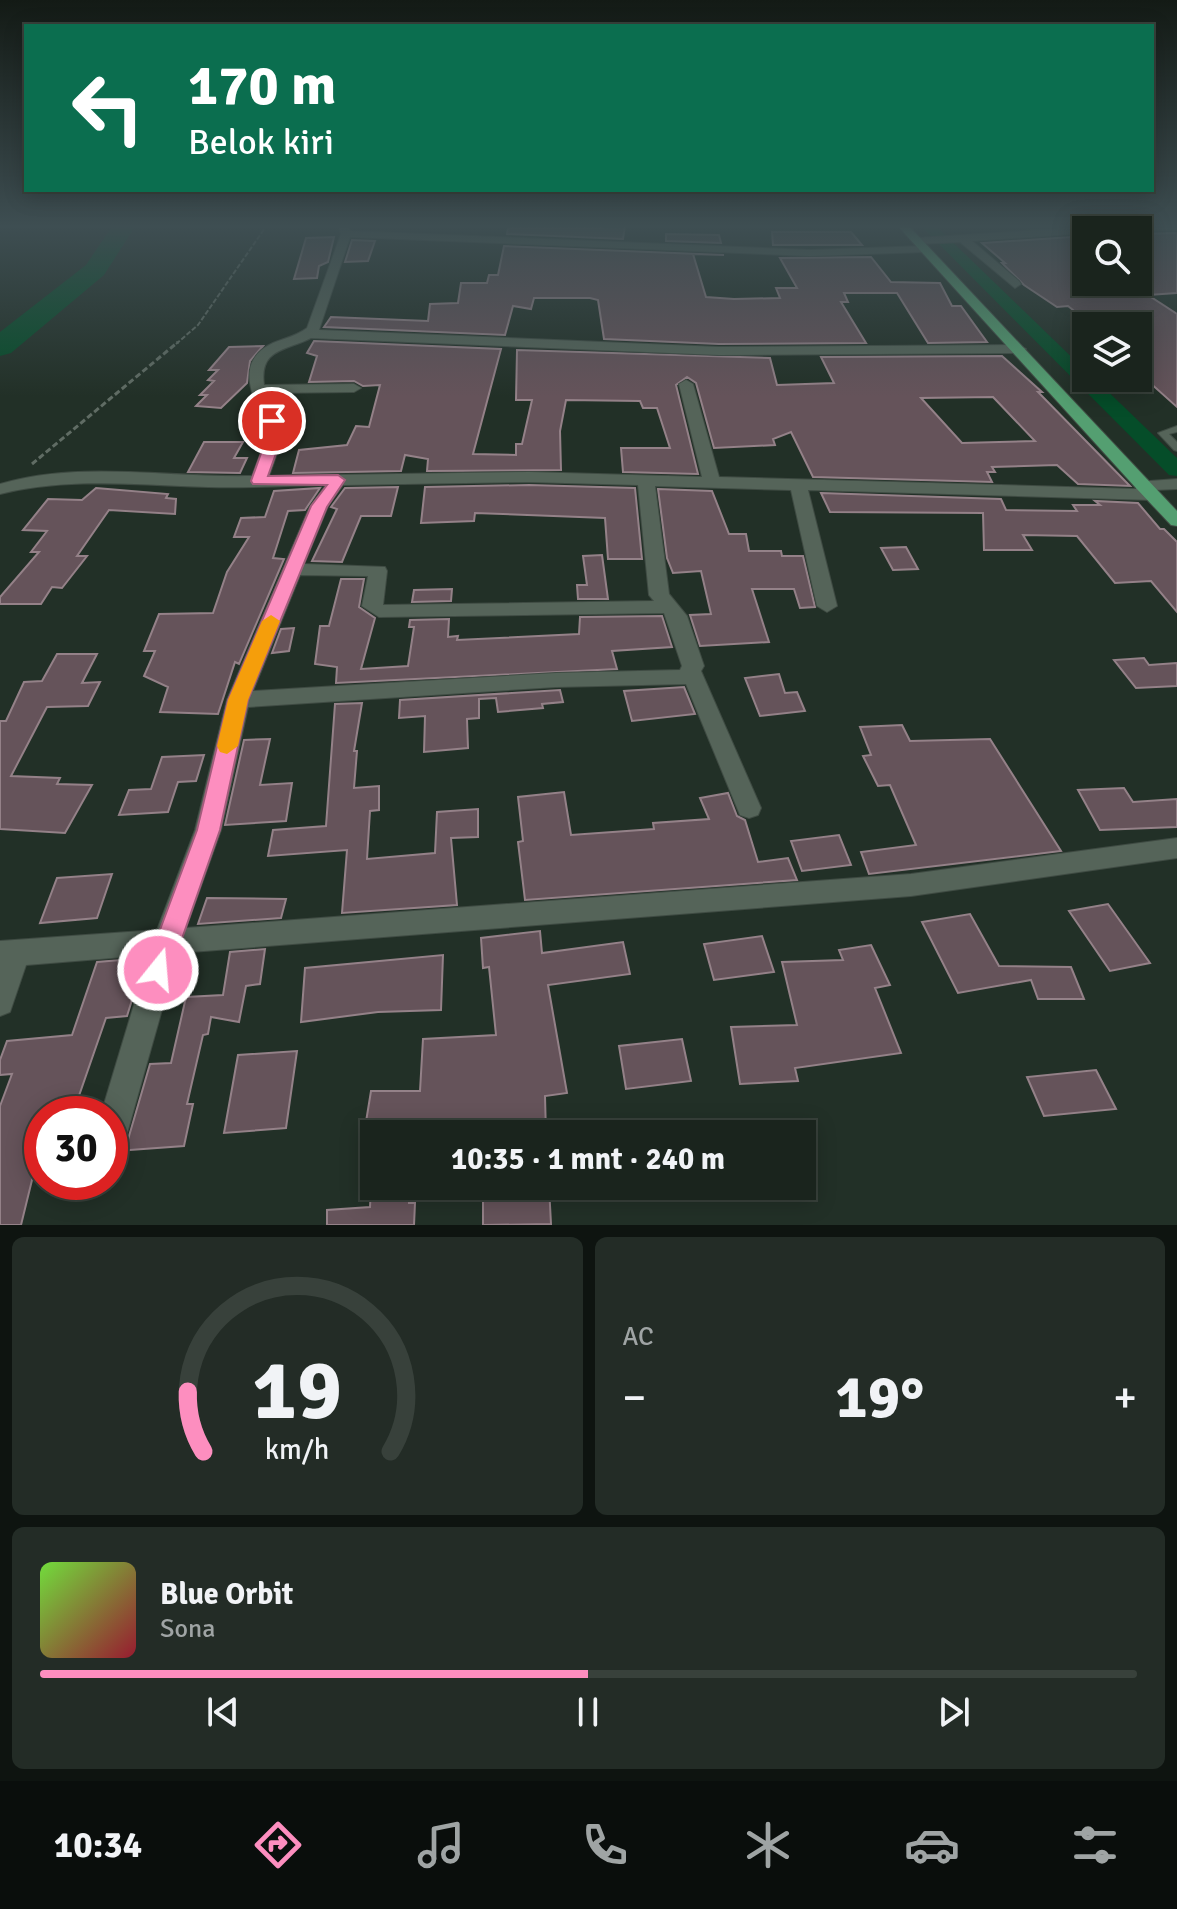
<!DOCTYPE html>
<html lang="id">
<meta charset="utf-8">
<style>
body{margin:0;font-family:Signika,sans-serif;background:#232c26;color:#f1f3f6;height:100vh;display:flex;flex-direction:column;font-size:30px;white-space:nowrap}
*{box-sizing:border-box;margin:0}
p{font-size:26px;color:#9fa4a4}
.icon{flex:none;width:44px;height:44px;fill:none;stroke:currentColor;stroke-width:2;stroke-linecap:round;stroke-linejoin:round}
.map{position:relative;height:1225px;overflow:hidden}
.panel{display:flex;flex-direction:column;gap:12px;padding:12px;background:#0e1410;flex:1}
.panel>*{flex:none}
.hud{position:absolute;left:24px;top:24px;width:1130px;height:168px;border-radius:0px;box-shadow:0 4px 20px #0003,0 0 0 2px #38413b;background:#0b6e4f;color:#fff;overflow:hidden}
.tools{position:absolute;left:1072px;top:216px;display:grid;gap:16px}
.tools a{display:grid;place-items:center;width:80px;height:80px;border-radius:0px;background:#1a241d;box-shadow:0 4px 20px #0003,0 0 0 2px #38413b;font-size:40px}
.speed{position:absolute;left:24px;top:1096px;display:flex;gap:16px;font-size:40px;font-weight:700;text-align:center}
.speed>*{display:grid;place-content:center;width:104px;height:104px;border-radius:50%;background:#1a241d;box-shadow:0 4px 20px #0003,0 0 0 2px #38413b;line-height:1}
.speed .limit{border:12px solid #d22;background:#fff;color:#111}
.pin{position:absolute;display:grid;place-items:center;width:68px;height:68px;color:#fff;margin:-34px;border:4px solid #fff;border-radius:50%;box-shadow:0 2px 8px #0007}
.me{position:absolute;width:88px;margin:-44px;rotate:17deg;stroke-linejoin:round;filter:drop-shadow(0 0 6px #0008)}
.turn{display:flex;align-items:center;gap:28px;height:168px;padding:0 32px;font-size:36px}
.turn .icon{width:104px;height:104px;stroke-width:2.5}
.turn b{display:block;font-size:56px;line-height:68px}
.big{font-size:60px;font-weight:800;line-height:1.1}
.panel .tile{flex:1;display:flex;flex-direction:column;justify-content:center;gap:12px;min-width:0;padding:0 28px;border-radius:12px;background:#232c26}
.panel .dial{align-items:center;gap:0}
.dial svg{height:208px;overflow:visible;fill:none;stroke:#38413b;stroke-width:7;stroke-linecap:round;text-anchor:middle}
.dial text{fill:#f1f3f6;stroke:none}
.song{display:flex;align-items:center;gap:24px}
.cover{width:96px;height:96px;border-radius:12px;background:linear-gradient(135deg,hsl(100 70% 55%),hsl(350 70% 35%))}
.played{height:8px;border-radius:4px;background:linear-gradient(90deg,#fd8ebf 50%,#38413b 50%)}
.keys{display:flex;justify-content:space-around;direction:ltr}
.heat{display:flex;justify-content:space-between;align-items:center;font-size:44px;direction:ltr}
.panel .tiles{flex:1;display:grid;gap:12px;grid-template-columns:1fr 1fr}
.tile:last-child{grid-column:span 2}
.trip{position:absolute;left:360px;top:1120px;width:456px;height:80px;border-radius:0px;background:#1a241d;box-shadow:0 4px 20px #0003,0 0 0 2px #38413b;font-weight:800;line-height:80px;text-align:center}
.dock{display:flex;height:128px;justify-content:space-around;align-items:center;background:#0a0e0c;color:#9fa4a4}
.dock .icon{width:56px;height:56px}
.dock .selected{color:#fd8ebf}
.dock b{font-size:36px;color:#f1f3f6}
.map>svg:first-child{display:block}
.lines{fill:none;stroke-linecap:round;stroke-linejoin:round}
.canal{fill:#054d29;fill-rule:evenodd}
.river{fill:#054d29;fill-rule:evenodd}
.building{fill:#65535a;stroke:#948188;stroke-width:2;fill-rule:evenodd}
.service-casing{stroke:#3f4b43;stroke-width:2}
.minor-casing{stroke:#3f4b43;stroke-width:2}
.primary-casing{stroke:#3f4b43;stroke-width:2}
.path-far1{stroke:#606c64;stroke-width:2;stroke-dasharray:5 2;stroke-linecap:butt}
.path{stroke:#606c64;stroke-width:3;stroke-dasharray:6 3;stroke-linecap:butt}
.service{fill:#556459;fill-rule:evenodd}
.minor{fill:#556459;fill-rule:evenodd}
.primary{fill:#549f71;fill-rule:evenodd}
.route{fill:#fd8ebf;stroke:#a45c7c;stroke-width:2}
.slow{fill:#f59e0b}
</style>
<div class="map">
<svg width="1177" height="1225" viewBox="0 0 1177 1225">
<rect width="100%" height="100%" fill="#223027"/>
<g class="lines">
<path class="canal" d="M920,225H935L1086,371V378H1094L1177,458V476L1169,475Z"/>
<path class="river" d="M113,225H136L104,275L11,353L0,356V332L86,265Z"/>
</g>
<path class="building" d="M604,225L625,226L623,239L507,234L508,228H603Z
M772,232H851L862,245H773Z
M1177,233V293L1148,295L1177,314V407L1138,372V326H1093L1068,306L1057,307L1024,285L1002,263H1005L982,243L1086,236V286L1126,283L1138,289V234Z
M666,234L719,235L721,243L666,241Z
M334,237L328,262L319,266L317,278L294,279L306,238Z
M352,240L375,241L368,261L345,262Z
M504,246L724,255L693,254L706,297L734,299L780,298L776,288H797L780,258L871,257L891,282L940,283L952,306H961L987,342L928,343L897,293H844L848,302H841L866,343L719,344L604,339L598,300L590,298H534L531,309L513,306L505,335L324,327L331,317L428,321L430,304L458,303L461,283H487L489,275H498Z
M314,341L501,349L473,454L516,455V444H522L532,400H516L517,350L770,358L777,385L834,383L821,357L1002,356L1042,392H1038L1130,486L1078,484L1057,465L992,467L995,472H987L992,482L813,477L791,432L773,439L775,445L714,448L696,383L687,377L676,385L698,474L623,472L621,448H670L657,408H643L640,401L566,400L560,431L561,470L427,471L428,459L405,455L401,471L293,473L299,450L347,445L356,426L369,427L380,385L363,386L354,381L309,382L317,356L307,353ZM993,397L1035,441L962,443L921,398Z
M263,346L250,361L247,383L221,408L196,406L207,395H200L214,381L208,380L218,370H209L229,347Z
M204,442H243L234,458H247L240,473L188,472Z
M529,485L635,488L642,559H608L605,518L475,513L474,521L421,523L425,487Z
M398,487L391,516H361L342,562L312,561L337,509L331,507L345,488Z
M96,488L168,494L166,498L176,499L175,514L109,510L77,556H87L62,588L52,587L41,604H0V597L39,552H31L47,531L23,530L48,499L82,500Z
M320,488L305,510L288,511L273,558L284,559L239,664L235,662L218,714L160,712L168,687L144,676L155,651H144L159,614L213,613L227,572L249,537H234L241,518L265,517L274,491Z
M658,489L712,491L729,534H746L749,551H781L782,556H803L815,607L800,608L794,589H752L769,642L700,646L690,615L711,614L701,571L673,573L667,558Z
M821,493L1001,499L1006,510L1077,511L1073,505H1100L1095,501L1138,503L1160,529H1164L1177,542V612L1151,581L1115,583L1077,536L1023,535L1032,550H984L983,513L830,512Z
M906,547L918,569L893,570L881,548Z
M602,555L608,599H578L577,585H587L583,556Z
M341,579H364L359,607L375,618L361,669L408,666L414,627H409L410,620L449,619L448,637L458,636L457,640L579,634L580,617L662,616L672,647L612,651L617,669L336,683L337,667L315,664L320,626H329Z
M452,589L451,601L412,602L414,590Z
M294,628L289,651L272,653L281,629Z
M57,654H97L82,683L100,682L88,706L47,707L11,776L60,778L57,784L92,785L65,833L0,829V721H6L24,682L42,681Z
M1144,658L1149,665L1177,663V686L1136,688L1114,660Z
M779,674L785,693L797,692L805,711L760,716L745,678Z
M684,687L695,714L632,721L624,691Z
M560,690L563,702L542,704L543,708L498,712L496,698L479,699V718L467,719L468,748L424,752L425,716L399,718L400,700Z
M362,703L354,751H357L354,788L379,786V810L370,811L367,859L435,853L437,812L478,809V837L451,838L457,905L342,913L347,850L268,856L273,830L326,826L335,704Z
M902,725L910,741L990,739L1061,851L869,874L861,852L916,845L890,785L878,786L863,756L871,755L860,727Z
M270,739L260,785L292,783L286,821L225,825L244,740Z
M204,755L196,781L178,782L168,812L119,815L129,790L151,789L162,757Z
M1124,788L1133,802L1177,799V827L1100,830L1078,790Z
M564,792L571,835L654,829L653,823L709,819L700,798L728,793L737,816L745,820L758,862L788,858L797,880L525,900L518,842L523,841L518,797Z
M839,835L851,865L802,871L791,841Z
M112,874L97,918L40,923L57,878Z
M207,898L286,899L281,918L198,924Z
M1108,904L1150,963L1110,971L1069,911Z
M970,914L999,966L1071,967L1084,999H1038L1031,980L958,993L922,922Z
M540,931L542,953L623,942L630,974L548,985L567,1093L545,1096L546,1134H364L371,1091H420L423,1039L496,1035L489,967L483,968L481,938Z
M762,936L774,972L714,980L704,944Z
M871,945L890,985L875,988L901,1053L795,1068L798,1081L740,1084L731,1027L797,1025L782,962L843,960L839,950Z
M265,949L260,984L246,986L239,1022L211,1017L208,1034L203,1035L187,1104H193L184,1146L116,1151L127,1143L150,1064L171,1063L186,997L223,995L230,952Z
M443,955L441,1010L378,1012L301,1022L305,968Z
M145,958L127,1016L106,1018L73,1113L42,1114V1176H33L21,1225H0V1106L12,1074L0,1075V1060L7,1041L72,1035L97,962Z
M682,1039L691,1081L626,1089L619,1046Z
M297,1051L286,1128L224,1133L238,1055Z
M1096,1070L1116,1109L1044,1116L1027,1077Z
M371,1186H409V1203H415L414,1225H327V1210L370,1207Z
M483,1186H549L551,1224L483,1225Z"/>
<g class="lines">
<g class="service-casing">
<path id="service" d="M1177,426V432L1169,434L1177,442V451L1174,450L1158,433Z"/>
</g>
<g class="minor-casing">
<path id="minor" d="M338,225H348L350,231L810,250L924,246L930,249L924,252L810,256L350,237L319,330L719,347L1019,345L1026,349L1019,353L719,355L311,338C286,351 259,348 264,385L354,384L361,388L354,392L267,393L284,434L269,476L529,472L702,477L679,384L686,380L693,384L719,477L1136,489V482L1177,479V489L1154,490L1161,495L1152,500L808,490L837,606L827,612L817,606L791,490L655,486L669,594L687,616L704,666L701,671L761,808L758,815L749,818L740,815L686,684L556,687L248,707L221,830L186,928L911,874L1177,838V858L911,896L178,953L128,1130L124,1142L110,1145V1114H101L149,955L26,965L10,1012L0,1016V941L157,930L195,830L227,700L310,506L326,485C287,486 247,488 208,487C138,485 69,477 0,494V484C80,460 170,478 252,476L268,434C257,403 230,363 273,343C285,338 296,336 307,328L341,234ZM529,482L638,485L649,595L654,601L383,605L387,571L385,567L304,564L328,506L343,485ZM300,575L368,576L362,606L379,617L664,613L682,666L680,670L556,673L253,691Z
M1177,225V230H1086V233L972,241L1019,281L1021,284L1015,288L960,242L917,244L912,241L917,238L1086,227Z"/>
</g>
<g class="primary-casing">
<path id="primary" d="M897,225H908L1177,511V526L1171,525L1136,488Z"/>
</g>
<path class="path-far1" d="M176,344L198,325L267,225"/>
<path class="path" d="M32,464L178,342"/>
<use href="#service" class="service"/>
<use href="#minor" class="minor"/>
<use href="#primary" class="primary"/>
</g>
<linearGradient id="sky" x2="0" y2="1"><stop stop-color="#131a15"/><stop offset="0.57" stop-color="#3e4e52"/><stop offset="1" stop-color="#3e4e52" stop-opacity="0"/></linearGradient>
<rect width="1177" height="397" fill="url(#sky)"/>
<path class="route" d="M272,417L279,421L283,434L268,476L338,475L345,480L327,507L248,700L220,830L171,970L167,979L158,982L149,979L145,970L197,830L228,700L311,506L327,485L253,484L251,481L268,434L265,421Z"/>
<path class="slow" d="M271,615L280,621L248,700L238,746L227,754L220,752L217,746L228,700L262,621Z"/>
</svg>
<div class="tools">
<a><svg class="icon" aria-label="search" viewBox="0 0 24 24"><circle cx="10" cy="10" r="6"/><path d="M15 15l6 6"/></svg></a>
<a><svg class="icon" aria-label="layers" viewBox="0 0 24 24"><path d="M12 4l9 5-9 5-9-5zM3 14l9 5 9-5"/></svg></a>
</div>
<div class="speed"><div class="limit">30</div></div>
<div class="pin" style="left:272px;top:421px;background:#d93025"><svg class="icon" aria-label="arrive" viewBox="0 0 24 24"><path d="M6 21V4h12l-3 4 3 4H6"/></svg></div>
<svg class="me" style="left:158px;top:970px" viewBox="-20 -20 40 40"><circle r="17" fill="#fd8ebf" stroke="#fff" stroke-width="3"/><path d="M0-11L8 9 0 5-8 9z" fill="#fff"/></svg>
<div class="trip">10:35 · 1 mnt · 240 m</div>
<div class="hud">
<div class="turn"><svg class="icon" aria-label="left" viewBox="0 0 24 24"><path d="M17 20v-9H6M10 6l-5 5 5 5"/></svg><div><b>170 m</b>Belok kiri</div></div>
</div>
</div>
<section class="panel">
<div class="tiles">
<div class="tile dial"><svg viewBox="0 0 100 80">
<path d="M14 69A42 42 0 1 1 86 69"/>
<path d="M14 69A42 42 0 0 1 8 46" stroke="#fd8ebf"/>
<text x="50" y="56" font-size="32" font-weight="700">19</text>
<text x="50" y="72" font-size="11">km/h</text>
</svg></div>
<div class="tile"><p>AC</p>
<div class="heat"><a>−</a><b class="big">19°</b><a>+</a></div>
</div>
<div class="tile">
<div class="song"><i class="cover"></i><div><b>Blue Orbit</b><p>Sona</p></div></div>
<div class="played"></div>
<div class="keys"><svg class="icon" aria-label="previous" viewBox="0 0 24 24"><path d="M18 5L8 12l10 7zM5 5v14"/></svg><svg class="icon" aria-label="pause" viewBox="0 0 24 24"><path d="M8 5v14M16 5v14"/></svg><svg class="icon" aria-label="next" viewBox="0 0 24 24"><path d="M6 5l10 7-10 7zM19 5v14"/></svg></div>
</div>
</div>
</section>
<nav class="dock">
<b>10:34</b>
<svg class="icon selected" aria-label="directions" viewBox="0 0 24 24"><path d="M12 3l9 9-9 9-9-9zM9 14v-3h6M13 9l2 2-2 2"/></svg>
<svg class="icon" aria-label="music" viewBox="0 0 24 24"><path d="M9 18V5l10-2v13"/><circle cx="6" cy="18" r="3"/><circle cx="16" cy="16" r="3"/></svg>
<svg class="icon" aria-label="phone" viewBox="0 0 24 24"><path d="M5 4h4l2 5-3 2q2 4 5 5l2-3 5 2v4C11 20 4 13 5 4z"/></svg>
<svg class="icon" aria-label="climate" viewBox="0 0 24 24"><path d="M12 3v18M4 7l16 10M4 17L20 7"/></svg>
<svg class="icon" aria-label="car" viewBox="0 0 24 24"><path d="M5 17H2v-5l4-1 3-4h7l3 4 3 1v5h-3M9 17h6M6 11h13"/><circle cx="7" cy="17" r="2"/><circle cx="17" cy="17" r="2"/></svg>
<svg class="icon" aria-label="filters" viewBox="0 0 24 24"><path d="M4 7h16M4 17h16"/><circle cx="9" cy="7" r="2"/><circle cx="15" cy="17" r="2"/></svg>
</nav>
